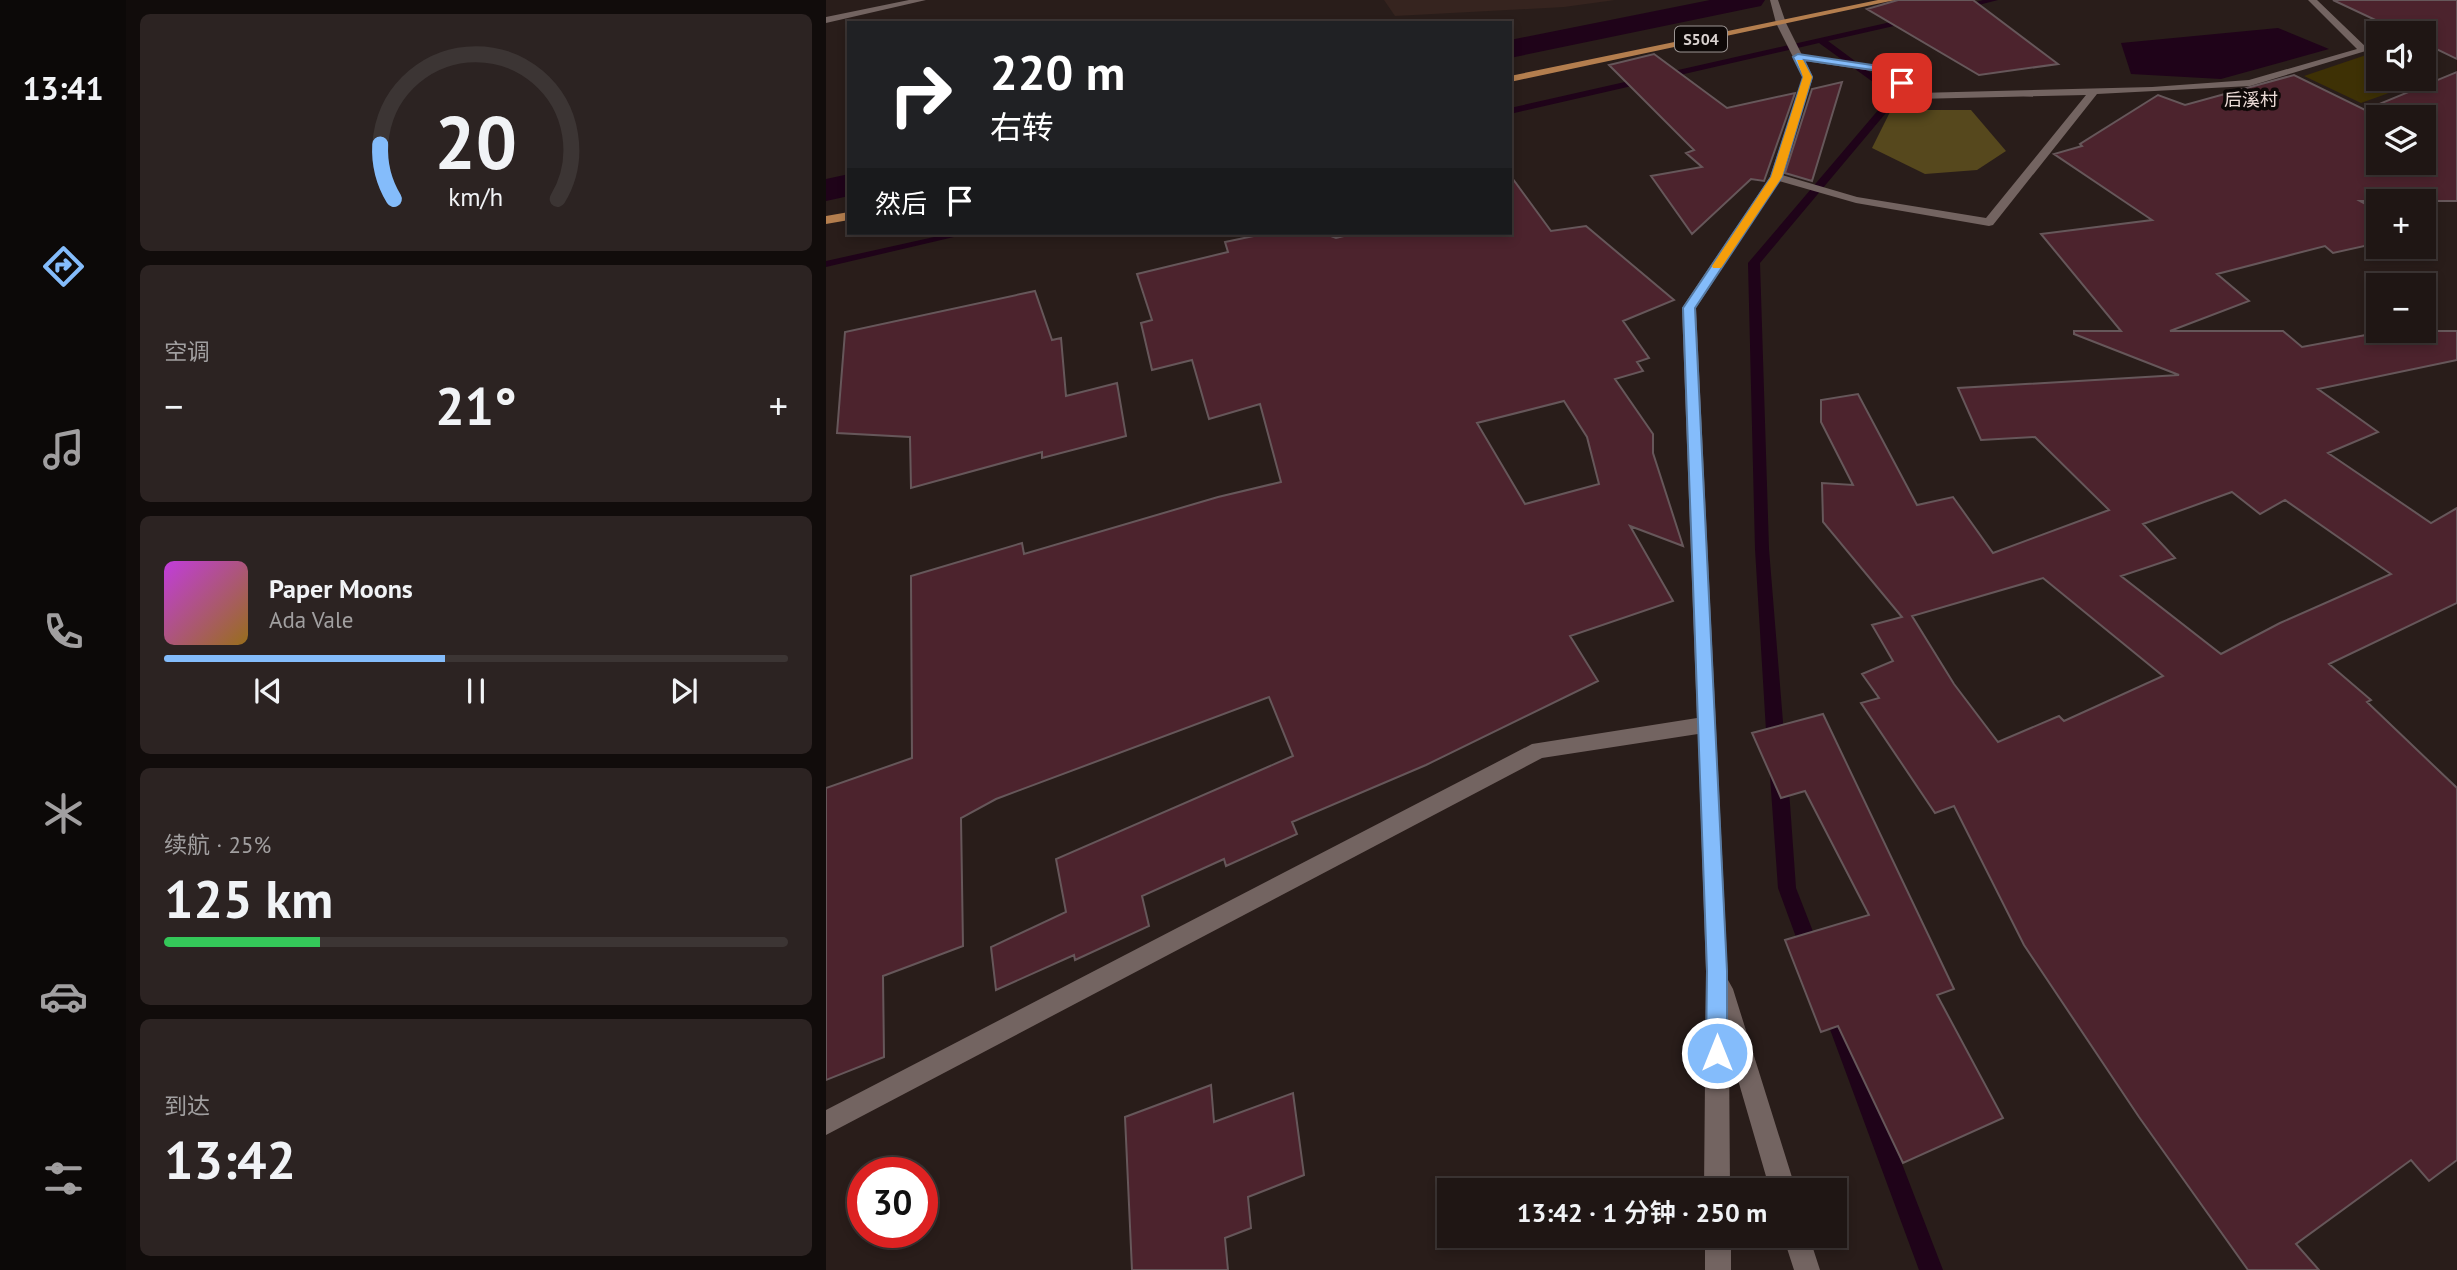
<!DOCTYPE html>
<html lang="zh">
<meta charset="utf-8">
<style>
body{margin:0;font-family:"PT Sans","Noto Sans SC",sans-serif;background:#2c2322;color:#f1f3f6;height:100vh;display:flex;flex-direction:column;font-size:26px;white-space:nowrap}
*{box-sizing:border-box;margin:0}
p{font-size:23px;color:#a19fa0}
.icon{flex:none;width:38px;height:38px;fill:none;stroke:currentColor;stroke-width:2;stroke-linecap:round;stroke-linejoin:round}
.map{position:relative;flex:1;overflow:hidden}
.drawer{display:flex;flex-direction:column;gap:14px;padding:14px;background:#110c0b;width:700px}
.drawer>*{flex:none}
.top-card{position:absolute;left:21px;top:21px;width:665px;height:214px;border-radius:0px;box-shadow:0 4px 10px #0003,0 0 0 2px #3c3534;background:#202124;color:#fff;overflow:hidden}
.controls{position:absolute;left:1540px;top:21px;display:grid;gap:14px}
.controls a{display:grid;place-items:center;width:70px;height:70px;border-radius:0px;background:#1f1614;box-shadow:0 4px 10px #0003,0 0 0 2px #3c3534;font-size:35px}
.speed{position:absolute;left:21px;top:1157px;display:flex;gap:14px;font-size:35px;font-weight:700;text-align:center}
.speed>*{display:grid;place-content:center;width:91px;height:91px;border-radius:50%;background:#1f1614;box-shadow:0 4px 10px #0003,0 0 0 2px #3c3534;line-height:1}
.speed .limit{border:10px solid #d22;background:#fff;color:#111}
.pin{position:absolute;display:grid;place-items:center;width:60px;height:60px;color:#fff;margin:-30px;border-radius:14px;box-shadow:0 4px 10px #0006}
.me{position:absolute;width:77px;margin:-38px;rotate:0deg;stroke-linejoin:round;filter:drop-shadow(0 0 5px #0008)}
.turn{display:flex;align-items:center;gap:24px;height:147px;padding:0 28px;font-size:32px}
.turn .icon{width:91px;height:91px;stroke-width:2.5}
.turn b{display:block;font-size:49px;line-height:60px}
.then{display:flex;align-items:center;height:66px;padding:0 28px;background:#0003;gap:14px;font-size:26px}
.big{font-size:52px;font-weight:600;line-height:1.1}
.drawer .card{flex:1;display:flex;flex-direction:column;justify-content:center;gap:10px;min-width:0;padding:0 24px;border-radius:10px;background:#2c2322}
.drawer .dial{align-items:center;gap:0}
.dial svg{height:182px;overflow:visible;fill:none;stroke:#3c3534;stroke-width:7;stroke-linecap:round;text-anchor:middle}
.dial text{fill:#f1f3f6;stroke:none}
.song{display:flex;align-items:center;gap:21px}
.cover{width:84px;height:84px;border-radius:10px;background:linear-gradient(135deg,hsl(290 70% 55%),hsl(40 70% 35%))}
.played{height:7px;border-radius:4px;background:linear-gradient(90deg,#84bcfb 45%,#3c3534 45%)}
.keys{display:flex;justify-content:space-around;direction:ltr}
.heat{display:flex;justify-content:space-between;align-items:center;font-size:38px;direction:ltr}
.charge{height:10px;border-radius:5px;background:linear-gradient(90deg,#34c759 25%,#3c3534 0)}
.trip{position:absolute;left:611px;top:1178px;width:410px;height:70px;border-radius:0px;background:#1f1614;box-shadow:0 4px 10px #0003,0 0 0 2px #3c3534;font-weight:600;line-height:70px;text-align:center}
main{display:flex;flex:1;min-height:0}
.dock{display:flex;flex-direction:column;width:126px;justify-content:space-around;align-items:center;background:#0c0908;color:#a19fa0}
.dock .icon{width:49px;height:49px}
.dock .selected{color:#84bcfb}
.dock b{font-size:32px;color:#f1f3f6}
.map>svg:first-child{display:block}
.built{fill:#36241f}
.green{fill:#3e3105}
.forest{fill:#56481d}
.water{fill:#1f0319}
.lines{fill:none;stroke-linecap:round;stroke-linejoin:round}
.stream{fill:#1f0319;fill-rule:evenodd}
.canal{fill:#1f0319;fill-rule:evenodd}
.building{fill:#4c232d;stroke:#66575a;stroke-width:2;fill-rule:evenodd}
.street{fill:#736461;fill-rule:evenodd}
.primary{fill:#b47e4e;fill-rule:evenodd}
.route{fill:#84bcfb;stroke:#567aa3;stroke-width:2}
.slow{fill:#f59e0b}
.labels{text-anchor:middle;stroke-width:7;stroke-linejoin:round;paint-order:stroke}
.shield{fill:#0e0807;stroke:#9c9593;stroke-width:2}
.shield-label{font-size:16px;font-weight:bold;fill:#d9d1cf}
.far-quarter-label{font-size:18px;fill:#ecdbd7;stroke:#0e0807}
</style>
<main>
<nav class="dock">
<b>13:41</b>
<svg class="icon selected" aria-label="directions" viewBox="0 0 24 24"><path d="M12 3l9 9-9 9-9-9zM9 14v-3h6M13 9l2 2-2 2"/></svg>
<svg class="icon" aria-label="music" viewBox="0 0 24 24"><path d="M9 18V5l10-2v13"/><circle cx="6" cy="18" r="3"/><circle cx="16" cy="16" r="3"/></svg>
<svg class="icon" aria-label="phone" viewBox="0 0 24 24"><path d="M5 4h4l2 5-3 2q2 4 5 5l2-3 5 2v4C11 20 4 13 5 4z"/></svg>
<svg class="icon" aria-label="climate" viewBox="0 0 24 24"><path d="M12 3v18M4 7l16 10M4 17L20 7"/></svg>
<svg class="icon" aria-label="car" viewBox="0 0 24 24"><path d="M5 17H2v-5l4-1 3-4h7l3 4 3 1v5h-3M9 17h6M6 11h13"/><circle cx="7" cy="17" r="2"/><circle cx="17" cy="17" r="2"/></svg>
<svg class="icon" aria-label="filters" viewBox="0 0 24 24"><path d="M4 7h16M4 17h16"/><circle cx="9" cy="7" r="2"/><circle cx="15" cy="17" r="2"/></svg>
</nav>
<section class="drawer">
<div class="card dial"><svg viewBox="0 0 100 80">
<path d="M14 69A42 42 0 1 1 86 69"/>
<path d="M14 69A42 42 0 0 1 8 45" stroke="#84bcfb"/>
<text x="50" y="56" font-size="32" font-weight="700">20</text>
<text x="50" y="72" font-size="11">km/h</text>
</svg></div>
<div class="card"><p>空调</p>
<div class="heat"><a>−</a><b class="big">21°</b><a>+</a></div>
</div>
<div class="card">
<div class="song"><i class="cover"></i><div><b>Paper Moons</b><p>Ada Vale</p></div></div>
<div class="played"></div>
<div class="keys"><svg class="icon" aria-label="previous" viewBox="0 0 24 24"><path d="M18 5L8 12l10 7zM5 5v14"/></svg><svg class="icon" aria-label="pause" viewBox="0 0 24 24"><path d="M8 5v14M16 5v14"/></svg><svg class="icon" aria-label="next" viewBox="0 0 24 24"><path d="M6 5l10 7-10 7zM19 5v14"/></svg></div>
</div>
<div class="card"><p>续航 · 25%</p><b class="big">125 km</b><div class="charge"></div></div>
<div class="card"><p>到达</p><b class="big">13:42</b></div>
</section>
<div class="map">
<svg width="1631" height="1270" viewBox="0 0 1631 1270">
<rect width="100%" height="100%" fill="#291d1a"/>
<path class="built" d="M558,0H789L738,7L569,16Z"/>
<path class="green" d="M1552,51V79H1598V69L1613,75L1535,103L1478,76Z"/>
<path class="forest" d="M1065,110H1145L1180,151L1151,170L1099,174L1046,148Z"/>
<path class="water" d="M1452,28L1503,49L1395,79L1305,74L1295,43Z"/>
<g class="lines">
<path class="stream" d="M1157,0H1172L1133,10L1129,8Z
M1087,17L1091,19L1090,21L1002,41L1075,95L934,263L943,549L959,747L956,752L950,755L944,752L941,747L929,549L922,263L1065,95L993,43L684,114V108Z
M126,233H145L0,267V261Z
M953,768L959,770L962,776L970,888L995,952L992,959L985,962L978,959L952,888L944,776L947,770Z
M1009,1006L1016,1009L1019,1016L1117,1270H1093L999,1016L1002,1009Z"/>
<path class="canal" d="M884,0H939L935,6L925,8L684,58V40Z
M23,174V196L0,201V179Z"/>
</g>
<path class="building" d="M1072,0H1147L1232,64L1153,75L1041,9Z
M1507,0H1631V59L1598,43V33H1577Z
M828,54L901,108L969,93L938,181L925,179L866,234L825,176L876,167L860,153L868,150L783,65Z
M1631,72V201H1534L1552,211V243L1507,253L1499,246L1391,274L1423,301L1344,331H1457L1476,347L1561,331H1631V360L1492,389L1552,432L1502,453L1605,523L1631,508V603L1503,664L1545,700L1541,702L1631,788V1160L1603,1181L1585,1160L1470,1244L1493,1270H1422L1313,1117L1198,945L1128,806L1109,813L1035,703L1053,698L1036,674L1067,661L1046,625L1076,617L997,522L996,483L1027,485L995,422V400L1032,394L1091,505L1127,497L1167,553L1283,510L1209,437L1155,440L1132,388L1353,375L1248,334V331H1295L1215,234L1326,220L1228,154L1256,146L1254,144L1332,95L1359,105L1468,75L1539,110ZM1552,117H1598V163H1552ZM1406,492L1434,514L1459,500L1565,574L1454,623L1395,654L1295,576L1349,558L1317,524ZM1217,578L1337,676L1238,721L1233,716L1172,742L1128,684L1086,616Z
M1016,82L986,181L959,173L986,89Z
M684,175L725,231L760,226L848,300L797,321L823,358L811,362L817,371L789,379L827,434V453L857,546L804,526L847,601L744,636L772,681L600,765L466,822L471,834L400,866L398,859L316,896L323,926L249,960L248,955L170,990L165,947L240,912L230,859L467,756L443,697L170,799L135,818L137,946L57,976L58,1057L0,1080V788L86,758L85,576L196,543L198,554L392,497L455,482L434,404L383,419L366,360L326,370L315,323L326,320L311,274L402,252L399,242L442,233H497L510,238L530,233H684ZM738,401L761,437L773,484L699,504L651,423Z
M209,291L226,340L235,338L240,396L291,383L300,436L216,458V452L85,488L84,437L11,433L19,332Z
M997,714L1128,989L1111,995L1177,1118L1077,1163L1012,1026L995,1032L959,940L1043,915L979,791L955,798L926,733Z
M385,1085L388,1122L467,1093L478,1175L422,1197L425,1228L399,1238L402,1270H306L299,1117Z"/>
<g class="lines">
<path class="street" d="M83,0H100L0,23V17Z
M944,0H952L960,23L976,55L1066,68L1092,93L1326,87L1423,80L1531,49L1482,0H1491L1543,50L1424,86L1271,94L1167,225L1163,226L1030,203L953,181L870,308L902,980L907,989L970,1190H944L903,1049L904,1190H878L880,971L872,734L716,758L0,1135V1110L706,744L871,718L856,308L944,177L977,77L950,23ZM979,61L1060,73L1089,99L1260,95L1160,218L1031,197L956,175L987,77Z
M879,1236H905V1270H879Z
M957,1236H983L994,1270H968Z"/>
<path class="primary" d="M1052,0H1069L684,82V76Z
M23,212V220L0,224V216Z"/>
</g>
<path class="route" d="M972,54L1066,68L1080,83L1073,85L1060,72L978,60L986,77L956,177L869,308L901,971V1053L898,1060L891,1064L883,1060L880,1053L881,971L857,308L945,177L977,77L967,57Z"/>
<path class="slow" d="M971,60H977L986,77L956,177L895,268H887L886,266L945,177L977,77Z"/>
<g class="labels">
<rect class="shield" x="849" y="26.5" width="52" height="25" rx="5"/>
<g class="shield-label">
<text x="875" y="45">S504</text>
</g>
<g class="far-quarter-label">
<text x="1425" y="106">后溪村</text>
</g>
</g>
</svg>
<div class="controls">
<a><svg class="icon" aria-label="sound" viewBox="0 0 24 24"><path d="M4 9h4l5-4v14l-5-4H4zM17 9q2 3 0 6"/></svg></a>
<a><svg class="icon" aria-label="layers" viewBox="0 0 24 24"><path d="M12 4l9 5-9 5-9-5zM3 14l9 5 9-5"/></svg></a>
<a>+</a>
<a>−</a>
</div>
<div class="speed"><div class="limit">30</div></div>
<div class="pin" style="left:1076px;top:83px;background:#d93025"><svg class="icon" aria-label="arrive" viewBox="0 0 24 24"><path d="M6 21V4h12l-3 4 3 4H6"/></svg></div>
<svg class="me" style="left:891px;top:1053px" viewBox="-20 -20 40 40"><circle r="17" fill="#84bcfb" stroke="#fff" stroke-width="3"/><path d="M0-11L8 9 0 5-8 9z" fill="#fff"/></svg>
<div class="trip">13:42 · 1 分钟 · 250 m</div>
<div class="top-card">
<div class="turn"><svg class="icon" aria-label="right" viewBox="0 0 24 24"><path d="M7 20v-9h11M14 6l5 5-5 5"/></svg><div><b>220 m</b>右转</div></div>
<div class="then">然后<svg class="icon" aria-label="arrive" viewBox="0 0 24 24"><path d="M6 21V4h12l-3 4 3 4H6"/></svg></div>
</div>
</div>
</main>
